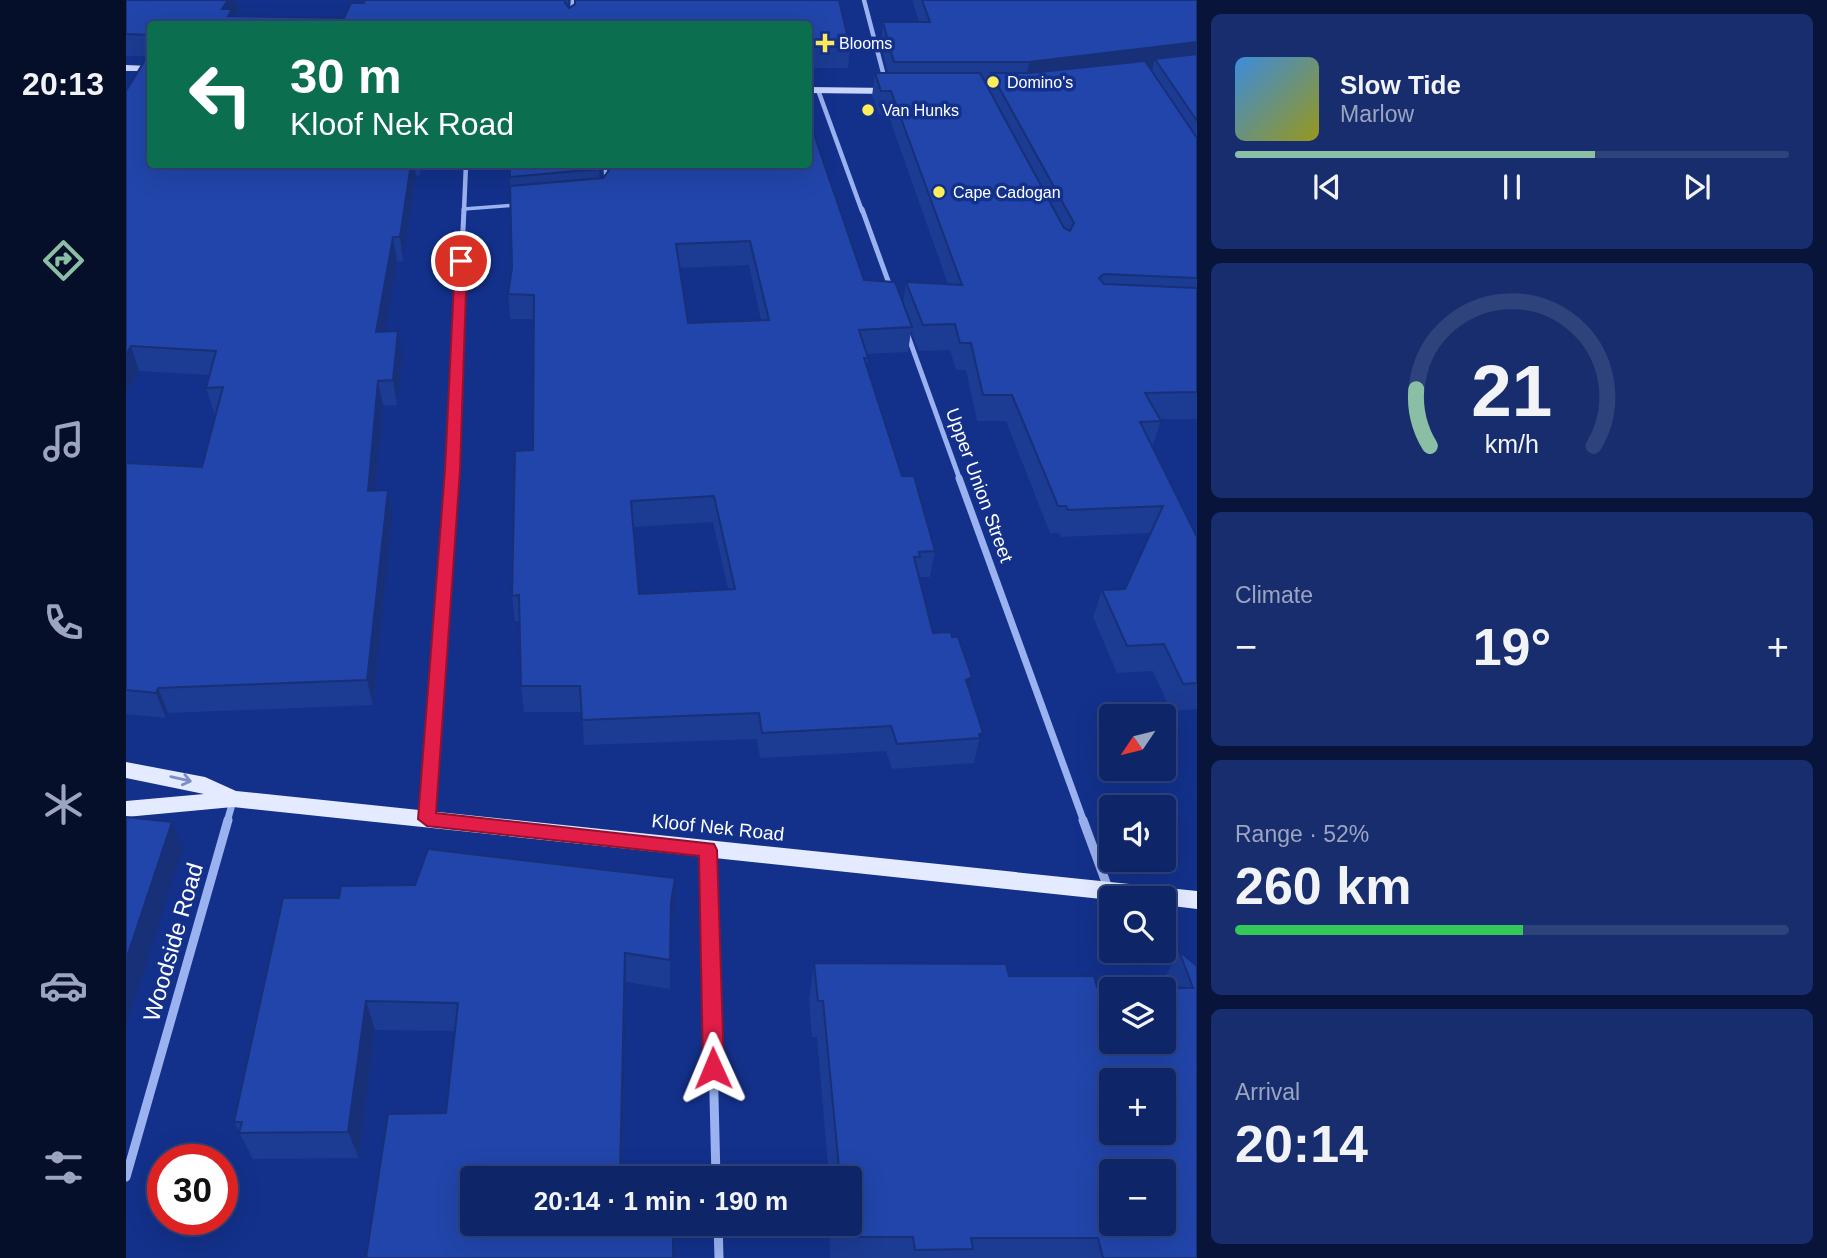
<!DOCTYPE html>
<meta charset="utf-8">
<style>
body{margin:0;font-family:Arial,sans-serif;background:#172d6e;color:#f1f3f6;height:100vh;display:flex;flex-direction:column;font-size:26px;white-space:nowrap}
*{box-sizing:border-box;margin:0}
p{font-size:23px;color:#9ba5c0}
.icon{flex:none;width:38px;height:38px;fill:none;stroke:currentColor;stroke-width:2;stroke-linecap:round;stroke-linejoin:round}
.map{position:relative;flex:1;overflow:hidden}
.drawer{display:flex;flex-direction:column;gap:14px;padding:14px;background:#081439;width:630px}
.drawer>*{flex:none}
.guide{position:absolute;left:21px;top:21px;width:665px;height:147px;border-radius:7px;box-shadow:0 7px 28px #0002,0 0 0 2px #2e427c;background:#0b6e4f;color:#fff;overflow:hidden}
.needle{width:46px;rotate:235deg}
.fabs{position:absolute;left:973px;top:704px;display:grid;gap:14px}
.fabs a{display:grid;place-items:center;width:77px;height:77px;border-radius:7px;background:#0e2568;box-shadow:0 7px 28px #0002,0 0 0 2px #2e427c;font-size:35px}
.speed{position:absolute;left:21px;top:1144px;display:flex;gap:14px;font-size:35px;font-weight:700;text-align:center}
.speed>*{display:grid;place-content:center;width:91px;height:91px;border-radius:50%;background:#0e2568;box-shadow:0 7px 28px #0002,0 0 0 2px #2e427c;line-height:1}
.speed .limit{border:10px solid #d22;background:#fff;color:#111}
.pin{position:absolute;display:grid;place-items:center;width:60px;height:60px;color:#fff;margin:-30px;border:4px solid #fff;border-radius:50%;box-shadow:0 2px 7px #0007}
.me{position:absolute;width:77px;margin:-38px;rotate:359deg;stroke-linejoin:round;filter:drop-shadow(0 0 5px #0008)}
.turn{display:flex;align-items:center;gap:24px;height:147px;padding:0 28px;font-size:32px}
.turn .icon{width:91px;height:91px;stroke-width:2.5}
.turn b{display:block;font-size:49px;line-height:60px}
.big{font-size:52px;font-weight:600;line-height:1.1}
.drawer .widget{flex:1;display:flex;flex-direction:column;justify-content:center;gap:10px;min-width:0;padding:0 24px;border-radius:10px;background:#172d6e}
.drawer .dial{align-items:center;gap:0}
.dial svg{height:182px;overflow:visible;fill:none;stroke:#2e427c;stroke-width:7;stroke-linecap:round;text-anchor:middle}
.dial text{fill:#f1f3f6;stroke:none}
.song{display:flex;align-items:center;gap:21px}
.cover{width:84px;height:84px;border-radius:10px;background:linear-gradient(135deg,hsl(210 70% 55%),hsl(60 70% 35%))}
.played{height:7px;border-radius:4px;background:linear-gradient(90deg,#8abfa5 65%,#2e427c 65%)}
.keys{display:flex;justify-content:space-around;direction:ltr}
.heat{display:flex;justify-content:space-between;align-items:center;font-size:38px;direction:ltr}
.charge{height:10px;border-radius:5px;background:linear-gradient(90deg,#34c759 52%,#2e427c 0)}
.trip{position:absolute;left:334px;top:1166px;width:402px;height:70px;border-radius:7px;background:#0e2568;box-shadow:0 7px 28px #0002,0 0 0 2px #2e427c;font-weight:600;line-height:70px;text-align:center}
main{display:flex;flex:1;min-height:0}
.dock{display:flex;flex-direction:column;width:126px;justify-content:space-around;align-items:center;background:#060f2a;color:#9ba5c0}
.dock .icon{width:49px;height:49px}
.dock .current{color:#8abfa5}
.dock b{font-size:32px;color:#f1f3f6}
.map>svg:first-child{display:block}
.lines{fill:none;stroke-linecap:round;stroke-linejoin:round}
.lane{stroke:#9bb2f0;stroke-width:3.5}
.street-far3{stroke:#9bb2f0;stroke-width:4.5}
.street-far2{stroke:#9bb2f0;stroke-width:5}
.street-far1{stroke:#9bb2f0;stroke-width:7}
.street{stroke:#9bb2f0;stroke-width:9}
.secondary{fill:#c9d5fb;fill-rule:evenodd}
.primary{fill:#e4eaff;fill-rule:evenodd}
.wall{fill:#1c3b92;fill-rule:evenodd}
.shaded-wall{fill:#173077}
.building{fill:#2145aa;stroke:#173077;stroke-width:2;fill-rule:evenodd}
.oneway{stroke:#7c8ec5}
.route{fill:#e11d48;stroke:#92132f;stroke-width:2}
.poi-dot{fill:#ffee5a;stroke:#13318b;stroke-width:2.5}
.labels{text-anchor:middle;stroke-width:7;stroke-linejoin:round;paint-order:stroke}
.far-poi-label{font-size:16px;fill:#fff;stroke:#13318b;text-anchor:start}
.street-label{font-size:19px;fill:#fff;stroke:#13318b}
.near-street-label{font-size:23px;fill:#fff;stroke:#13318b}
</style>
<main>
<nav class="dock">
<b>20:13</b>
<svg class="icon current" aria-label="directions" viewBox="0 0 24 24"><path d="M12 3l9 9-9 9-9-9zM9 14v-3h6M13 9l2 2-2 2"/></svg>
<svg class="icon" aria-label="music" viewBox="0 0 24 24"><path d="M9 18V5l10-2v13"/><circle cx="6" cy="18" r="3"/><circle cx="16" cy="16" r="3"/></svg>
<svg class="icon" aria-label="phone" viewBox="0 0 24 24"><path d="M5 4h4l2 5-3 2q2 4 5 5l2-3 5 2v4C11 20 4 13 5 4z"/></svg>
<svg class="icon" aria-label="climate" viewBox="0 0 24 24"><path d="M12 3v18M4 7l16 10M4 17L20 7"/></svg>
<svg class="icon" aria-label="car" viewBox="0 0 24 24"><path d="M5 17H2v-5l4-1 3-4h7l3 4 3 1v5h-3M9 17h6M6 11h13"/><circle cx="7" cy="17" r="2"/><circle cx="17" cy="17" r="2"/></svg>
<svg class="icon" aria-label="filters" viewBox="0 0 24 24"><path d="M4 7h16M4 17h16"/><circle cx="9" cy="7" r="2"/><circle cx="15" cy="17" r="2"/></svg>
</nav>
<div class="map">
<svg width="1071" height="1258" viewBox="0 0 1071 1258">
<rect width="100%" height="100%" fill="#13318b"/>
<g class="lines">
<path class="lane" d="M479,164L480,180
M338,209L390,205"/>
<path class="street-far3" d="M738,0L759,80
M445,24L447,0
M692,90L736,211
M338,211L340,164"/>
<path class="street-far2" d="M736,209L765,289
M781,333L834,480
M325,480L338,209"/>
<path class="street-far1" d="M833,478L958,822
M301,818L325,478
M101,822L107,801"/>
<path class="street" d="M957,820L982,888
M582,850L590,1178
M0,1177L102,820
M592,1223L593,1258"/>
<path class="secondary" d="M0,65L24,66V71H0Z
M682,87L765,88L769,91L765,94L682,93Z"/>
<path class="primary" d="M0,762L79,777L110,791L1071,891V909L1038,905V898L985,900L107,807L0,817V801L78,794L0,778Z"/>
</g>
<path class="wall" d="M0,0H111L113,11L111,16L218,18L238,3L239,0H442V6L443,8L713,0L724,47L722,68H682V24H24V164H295L294,175L290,176L277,261H271L259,331L277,356L271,405L257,406L249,491L262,490L267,516L247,705L42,713L40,718L0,714V463L76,467L90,413H88L80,388L84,375L13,371L0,394V91L22,56H0Z
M786,0H1071V419H1034L1035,421L1026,447L1071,537V709L1045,711L1027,671L991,673L967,617L976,590L999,589L1025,533L935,537L933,533H924L880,421H851L840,370H830L824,350L793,351L785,331L782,352L741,354L742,358L741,366L776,476L809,551L804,577H793L807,633L843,689L857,733L848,763L766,769L760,751L634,758L631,739L458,745L456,712H398L395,686L393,621H389L386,596L407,450L408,319H384L382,294L386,268L384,164H475L474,178L738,280L777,305L780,282L822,284L762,114L753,115L746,96L749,73H762L755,45L757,22H793ZM623,265L635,320L562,323L553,268ZM587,522L602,589L513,594L507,527Z
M549,878V909L544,932V989L500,982L496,1175L346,1178L320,1113L329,1031L249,1030L233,1158L127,1159L108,1122L213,898L289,885Z
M1053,951L1071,966V1258H704L703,1230L704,1223H724V1178H703L691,1037H686L683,1000L688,963L883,976L971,987L1033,988Z"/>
<path class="shaded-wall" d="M100,0H111L113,11L108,19L110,24L96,9Z
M1071,42V63L1029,59L1026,70L899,85L903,62Z
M285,164H288L290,176L277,261L274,237Z
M473,164H475L474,193Z
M267,237L271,261L255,357L250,332Z
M272,331L277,356L271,405L267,380Z
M5,346L13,371L0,394V355Z
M252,381L257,406L247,517L242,491Z
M262,490L267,516L247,705L241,680Z
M846,677L839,703L840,680Z
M32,688L42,713L40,718L30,693Z
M857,733L850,758H849L854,738L853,734Z
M46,822L57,848L0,1026V960Z
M549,878V909L544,932V989L545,902Z
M499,953L500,982L496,1178H495Z
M240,1001L249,1030L233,1158L222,1132Z"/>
<path class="building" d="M0,0H102L96,9H106L102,16L218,18L225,3H238L239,0H439V3L443,8L449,4V0H713L724,47H682V24H24V35L0,34Z
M796,0H1071V42L903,62H768L757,22H804Z
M24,52V164H285L274,237H267L250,332L272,331L267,380L252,381L242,491L262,490L241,680L32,688L30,693L0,690V463L76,467L97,387L80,388L90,351L5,346L0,355V91Z
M1071,54V121L1029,59Z
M1019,61L1071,138V278L978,274L973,278L978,284L1071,288V392L1019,393L1035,421L1014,422L1071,537V683L1057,684L1038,644L1001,646L976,590L999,589L1037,506L942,510L940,506H932L886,395H857L845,343H834L829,324L797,325L780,282L836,285L765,91H755L749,73H854L938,228L944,231L948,223L865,73H904Z
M682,117L738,280L769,282L786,327L733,330L742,358H738L776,476H788L809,551L793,552L794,557H788L807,633L825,632L826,637H832L846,677L840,680L857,733L853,734L854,738L771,744L765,726L636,733L633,713L456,720L454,686H395L393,595L386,596L389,451L407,450L408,295L382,294L386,268L384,186L477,178L484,169L483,164H682ZM624,241L643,320L562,323L550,244ZM588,496L609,589L513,594L505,501Z
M384,164H473V169L384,177Z
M0,817L46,822L0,960Z
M302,849L549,878L545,902L544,960L499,953L494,1175H547V1178H346V1223H547V1258H240L262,1114L320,1113L332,1003L240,1001L222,1132L113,1133L116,1122H108L157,898H213L215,886L289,885Z
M1053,951L1071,966V1258H977L972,1238H845L847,1249L789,1250L787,1237H713L712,1223H724V1178H714L697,1001H692L688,963L880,964L883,976H968L971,987L1067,988ZM985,989H1038V1041H985ZM985,1080H1038V1132H985ZM985,1171H1038V1223H985Z"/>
<defs><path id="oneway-shaft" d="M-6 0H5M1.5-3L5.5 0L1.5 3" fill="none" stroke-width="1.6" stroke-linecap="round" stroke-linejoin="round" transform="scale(1.75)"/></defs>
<use class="oneway" href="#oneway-shaft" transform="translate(55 779) rotate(13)"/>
<path class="route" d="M335,258L341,261L334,470L310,813L588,844L591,850L598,1068L595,1075L587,1078L580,1075L577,1068L573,856L301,826L292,819L319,470L329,261Z"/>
<g class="poi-dot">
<path d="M695.5 32.5h7v7h7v7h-7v7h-7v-7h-7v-7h7z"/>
<circle cx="867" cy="82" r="7"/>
<circle cx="742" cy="110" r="7"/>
<circle cx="813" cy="192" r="7"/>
</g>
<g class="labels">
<g class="far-poi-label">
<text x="713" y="49">Blooms</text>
<text x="881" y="88">Domino's</text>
<text x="756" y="116">Van Hunks</text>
<text x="827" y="198">Cape Cadogan</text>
</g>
<g class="street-label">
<text transform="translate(854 485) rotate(70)" y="7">Upper Union Street</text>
<text transform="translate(592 827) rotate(6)" y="7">Kloof Nek Road</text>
</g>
<g class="near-street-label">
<text transform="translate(47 942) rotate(-74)" y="8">Woodside Road</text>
</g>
</g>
</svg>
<div class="fabs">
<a><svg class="needle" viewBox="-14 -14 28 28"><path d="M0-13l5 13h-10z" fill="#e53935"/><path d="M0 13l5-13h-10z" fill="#9ba5c0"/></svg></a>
<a><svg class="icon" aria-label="sound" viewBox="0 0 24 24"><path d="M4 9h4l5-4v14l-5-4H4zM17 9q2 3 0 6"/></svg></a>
<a><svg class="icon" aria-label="search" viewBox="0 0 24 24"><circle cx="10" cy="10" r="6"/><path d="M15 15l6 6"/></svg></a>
<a><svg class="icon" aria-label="layers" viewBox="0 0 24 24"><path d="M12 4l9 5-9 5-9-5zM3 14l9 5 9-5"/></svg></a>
<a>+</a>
<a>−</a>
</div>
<div class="speed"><div class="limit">30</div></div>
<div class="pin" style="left:335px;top:261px;background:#d93025"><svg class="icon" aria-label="arrive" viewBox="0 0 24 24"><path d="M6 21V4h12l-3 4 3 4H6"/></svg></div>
<svg class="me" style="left:587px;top:1068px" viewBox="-20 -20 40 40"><path d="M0-17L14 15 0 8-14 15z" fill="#e11d48" stroke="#fff" stroke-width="4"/></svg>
<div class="trip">20:14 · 1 min · 190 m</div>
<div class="guide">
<div class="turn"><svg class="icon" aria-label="left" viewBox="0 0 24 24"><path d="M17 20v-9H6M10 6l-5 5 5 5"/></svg><div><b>30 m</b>Kloof Nek Road</div></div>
</div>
</div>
<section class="drawer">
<div class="widget">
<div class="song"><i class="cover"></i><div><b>Slow Tide</b><p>Marlow</p></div></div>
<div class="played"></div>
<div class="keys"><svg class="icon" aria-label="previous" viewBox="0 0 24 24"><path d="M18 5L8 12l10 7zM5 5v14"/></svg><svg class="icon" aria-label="pause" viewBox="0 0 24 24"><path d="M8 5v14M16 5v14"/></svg><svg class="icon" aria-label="next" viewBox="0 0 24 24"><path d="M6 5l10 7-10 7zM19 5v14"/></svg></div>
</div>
<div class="widget dial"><svg viewBox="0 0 100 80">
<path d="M14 69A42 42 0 1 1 86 69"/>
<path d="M14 69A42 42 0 0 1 8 44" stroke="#8abfa5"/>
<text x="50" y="56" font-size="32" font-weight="700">21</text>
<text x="50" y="72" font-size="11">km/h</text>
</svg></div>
<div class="widget"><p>Climate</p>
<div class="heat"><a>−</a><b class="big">19°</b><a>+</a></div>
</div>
<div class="widget"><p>Range · 52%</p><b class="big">260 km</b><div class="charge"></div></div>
<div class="widget"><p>Arrival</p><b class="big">20:14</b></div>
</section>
</main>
